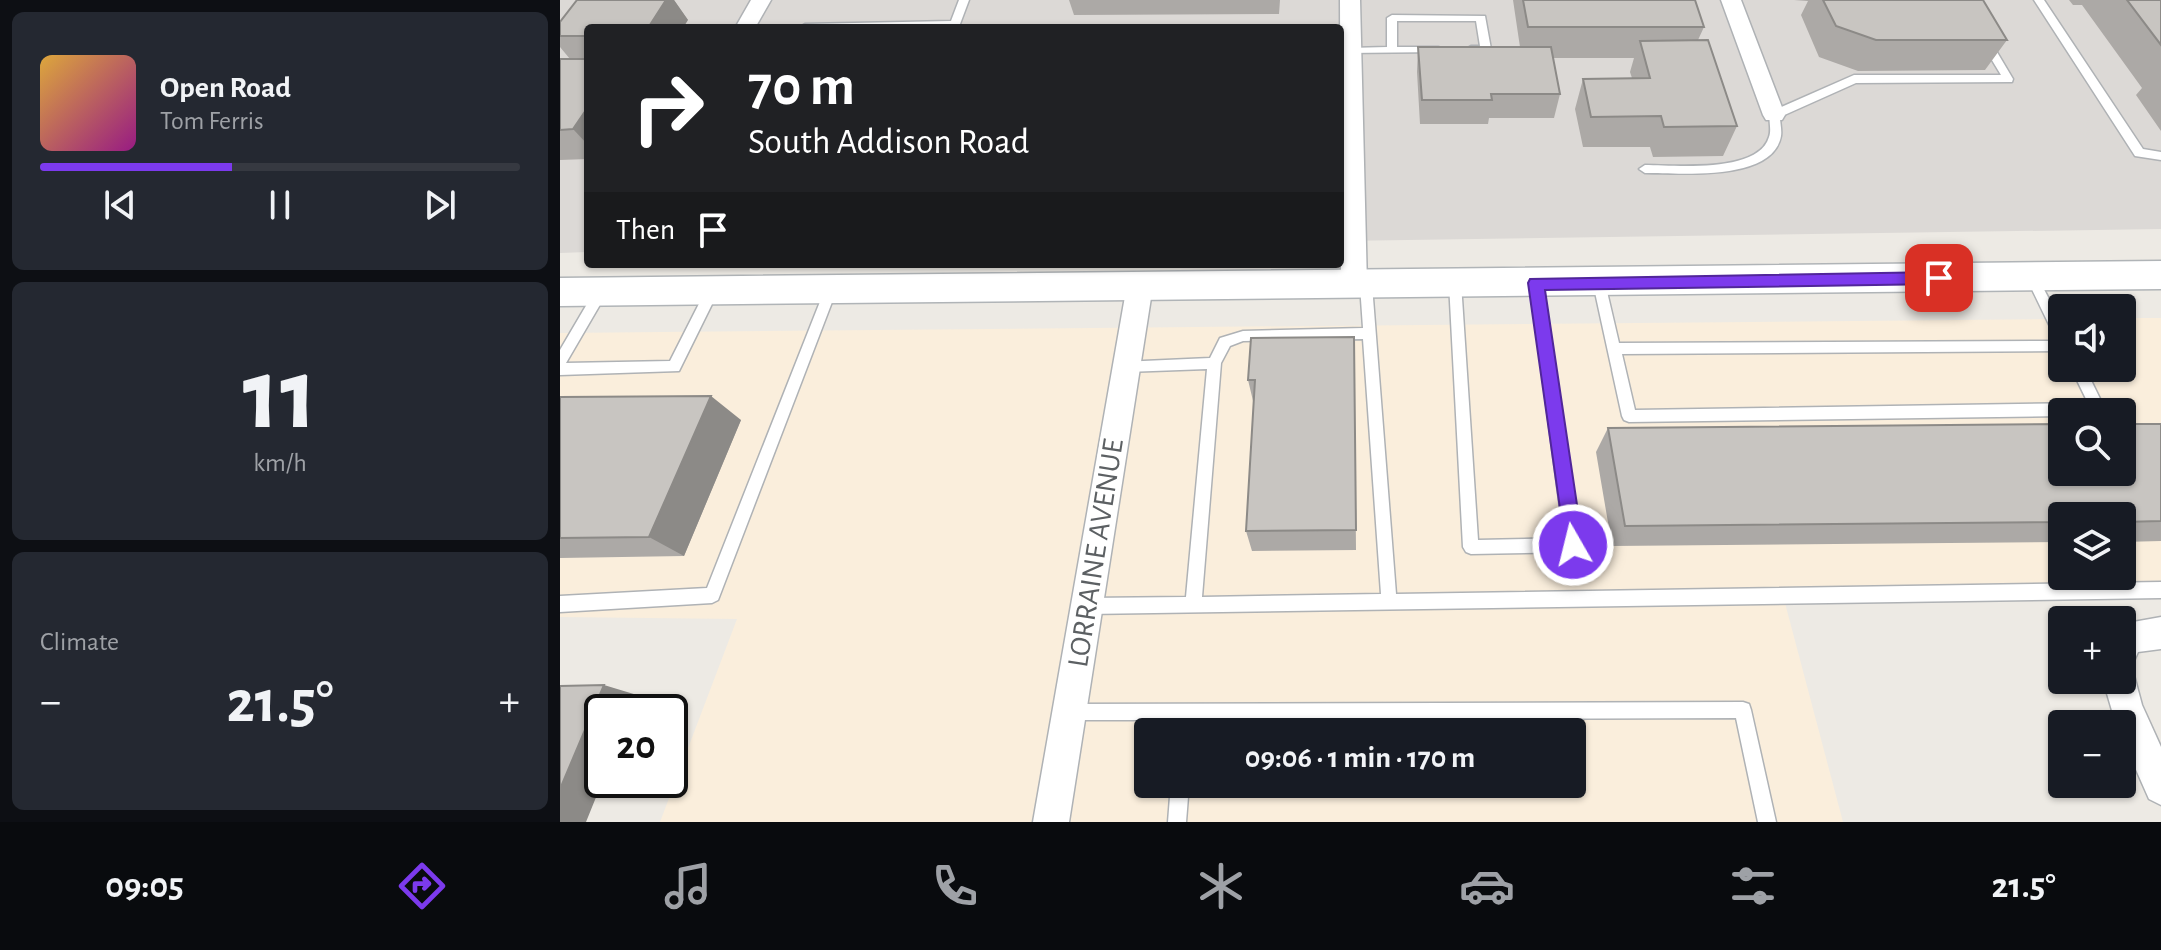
<!DOCTYPE html>
<meta charset="utf-8">
<style>
body{margin:0;font-family:"Alegreya Sans",sans-serif;background:#242831;color:#f1f3f6;height:100vh;display:flex;flex-direction:column;font-size:30px;white-space:nowrap}
*{box-sizing:border-box;margin:0}
p{font-size:26px;color:#9ea1a6}
.icon{flex:none;width:44px;height:44px;fill:none;stroke:currentColor;stroke-width:2;stroke-linecap:round;stroke-linejoin:round}
.map{position:relative;flex:1;overflow:hidden}
.panel{display:flex;flex-direction:column;gap:12px;padding:12px;background:#0d0f14;width:560px}
.panel>*{flex:none}
.hud{position:absolute;left:24px;top:24px;width:760px;height:244px;border-radius:8px;box-shadow:0 2px 6px #0004;background:#202124;color:#fff;overflow:hidden}
.buttons{position:absolute;left:1488px;top:294px;display:grid;gap:16px}
.buttons a{display:grid;place-items:center;width:88px;height:88px;border-radius:8px;background:#171b24;box-shadow:0 2px 6px #0004;font-size:40px}
.speed{position:absolute;left:24px;top:694px;display:flex;gap:16px;font-size:40px;font-weight:700;text-align:center}
.speed>*{display:grid;place-content:center;width:104px;height:104px;border-radius:50%;background:#171b24;box-shadow:0 2px 6px #0004;line-height:1}
.speed .limit{border:4px solid #111;border-radius:12px;background:#fff;color:#111}
.pin{position:absolute;display:grid;place-items:center;width:68px;height:68px;color:#fff;margin:-34px;border-radius:16px;box-shadow:0 4px 12px #0006}
.me{position:absolute;width:88px;margin:-44px;rotate:352deg;stroke-linejoin:round;filter:drop-shadow(0 0 6px #0008)}
.turn{display:flex;align-items:center;gap:28px;height:168px;padding:0 32px;font-size:36px}
.turn .icon{width:104px;height:104px;stroke-width:2.5}
.turn b{display:block;font-size:56px;line-height:68px}
.then{display:flex;align-items:center;height:76px;padding:0 32px;background:#0003;gap:16px;font-size:30px}
.big{font-size:60px;font-weight:700;line-height:1.1}
.panel .widget{flex:1;display:flex;flex-direction:column;justify-content:center;gap:12px;min-width:0;padding:0 28px;border-radius:12px;background:#242831}
.panel .dial{align-items:center;gap:0}
.dial b{font-size:104px;line-height:1}
.song{display:flex;align-items:center;gap:24px}
.cover{width:96px;height:96px;border-radius:12px;background:linear-gradient(135deg,hsl(40 70% 55%),hsl(310 70% 35%))}
.played{height:8px;border-radius:4px;background:linear-gradient(90deg,#7c3aed 40%,#363941 40%)}
.keys{display:flex;justify-content:space-around;direction:ltr}
.heat{display:flex;justify-content:space-between;align-items:center;font-size:44px;direction:ltr}
.trip{position:absolute;left:574px;top:718px;width:452px;height:80px;border-radius:8px;background:#171b24;box-shadow:0 2px 6px #0004;font-weight:700;line-height:80px;text-align:center}
.dock{display:flex;height:128px;justify-content:space-around;align-items:center;background:#090b0e;color:#9ea1a6}
.dock .icon{width:56px;height:56px}
.dock .current{color:#7c3aed}
.dock b{font-size:36px;color:#f1f3f6}
main{display:flex;flex:1;min-height:0}
.map>svg:first-child{display:block}
.commercial{fill:#faeedc;fill-rule:evenodd}
.industrial{fill:#dcd9d6}
.lines{fill:none;stroke-linecap:round;stroke-linejoin:round}
.lane-casing{stroke:#afb2b5;stroke-width:3}
.street-casing{stroke:#afb2b5;stroke-width:3}
.secondary-casing{stroke:#b0b4b7;stroke-width:3}
.lane{fill:#fff;fill-rule:evenodd}
.street{fill:#fff;fill-rule:evenodd}
.secondary{fill:#fff;fill-rule:evenodd}
.wall{fill:#aca9a6}
.shaded-wall{fill:#8c8a87}
.building{fill:#c8c5c1;stroke:#8c8a87;stroke-width:2}
.route{fill:#7c3aed;stroke:#51269a;stroke-width:2}
.labels{text-anchor:middle;stroke-width:7;stroke-linejoin:round;paint-order:stroke}
.street-label{font-size:30px;fill:#5c6063;stroke:#fff}
</style>
<main>
<section class="panel">
<div class="widget">
<div class="song"><i class="cover"></i><div><b>Open Road</b><p>Tom Ferris</p></div></div>
<div class="played"></div>
<div class="keys"><svg class="icon" aria-label="previous" viewBox="0 0 24 24"><path d="M18 5L8 12l10 7zM5 5v14"/></svg><svg class="icon" aria-label="pause" viewBox="0 0 24 24"><path d="M8 5v14M16 5v14"/></svg><svg class="icon" aria-label="next" viewBox="0 0 24 24"><path d="M6 5l10 7-10 7zM19 5v14"/></svg></div>
</div>
<div class="widget dial"><b>11</b><p>km/h</p></div>
<div class="widget"><p>Climate</p>
<div class="heat"><a>−</a><b class="big">21.5°</b><a>+</a></div>
</div>
</section>
<div class="map">
<svg width="1601" height="822" viewBox="0 0 1601 822">
<rect width="100%" height="100%" fill="#edeae4"/>
<path class="commercial" d="M1562,318H1601V598L1225,603L1283,822H100L177,619L0,617V333L1502,319V368H1562ZM1502,412H1562V472H1502ZM1502,516H1562V576H1502ZM588,732H1012V784H588Z"/>
<path class="industrial" d="M0,0H1601V229L780,241V28H28V252L0,253Z"/>
<g class="lines">
<g class="lane-casing">
<path id="lane" d="M399,0H409L400,24L395,27H240L245,24L391,21Z
M1474,0H1484L1583,149L1601,152V160L1575,156Z
M832,15L925,16L931,49C926,54 911,54 906,49L911,46H920L916,21H837V47H878L882,48V52L786,53L785,51L790,48L827,47V18Z
M1426,39L1431,42L1453,79L1452,82L1296,83L1220,117C1220,123 1222,130 1221,136C1213,182 1119,173 1085,173L1079,169L1085,165C1114,165 1198,174 1209,137C1212,129 1208,120 1210,112L1294,75H1441L1421,42Z
M1472,272L1476,274L1502,324V351L1062,354L1075,410L1528,403L1511,368H1525L1545,409L1544,412H1502V416L1069,422L1064,420L1062,416L1033,283L1039,278L1045,283L1059,343L1497,341L1466,277Z
M895,278L901,283L918,540L1004,538L970,283L976,278L982,283L1021,545L1018,550L1013,552L911,554L906,552L903,547L889,283Z
M806,280L812,285L836,594L1601,582V598L527,614L521,611L519,606L521,601L527,598L626,597L647,369L566,372L561,370L559,366L561,362L650,358L660,338L683,331L803,328L800,285ZM803,339L821,594L642,597L661,363L670,346L683,341Z
M271,284L277,289L158,600L152,603L0,612V596L147,588L265,289Z
M153,285L159,290L119,371L0,375V350L37,287L42,286L48,291L6,363L110,361L148,286Z
M1183,702L1189,704L1191,710L1216,822H1198L1176,718L634,720L633,732H615L617,720H510L504,718L502,712L504,706L510,704Z
M611,784H629L626,822H608Z"/>
</g>
<g class="street-casing">
<path id="street" d="M191,0H211L195,28H175Z
M780,0H800L807,286L803,293L794,296L785,293L781,286Z
M1161,0H1181L1225,115L1222,120H1206L1203,115Z
M580,275L589,278L593,285L509,822H473L567,285L571,278Z
M1601,617V649L1578,652L1574,661L1563,665L1572,668L1582,705L1601,747V805L1589,799L1562,738V724H1556L1543,680H1562V624Z"/>
</g>
<g class="secondary-casing">
<path id="secondary" d="M1601,261V289L0,306V278Z"/>
</g>
<use href="#lane" class="lane"/>
<use href="#street" class="street"/>
<use href="#secondary" class="secondary"/>
</g>
<path class="wall" d="M17,0H114L128,20L28,28V159L0,160V59H10L0,47V22Z
M509,0H720L719,14L514,15Z
M953,0H1135L1144,27L1138,40L1177,126L1163,156L1093,157L1090,147H1023L1015,109L1023,79L1072,78L1070,72L1074,58H993L1000,94L994,118H929L928,124H860L857,72L858,47H960Z
M1234,0H1423L1447,40L1425,70L1298,71L1259,57L1241,15L1248,1Z
M1509,0H1601V131L1576,95L1582,88L1522,5H1513Z
M794,337L796,550L692,551L686,531L694,405L688,380Z
M0,397L181,420L124,556L0,558Z
M1601,424V541L1562,542V516H1502V542L1052,546L1036,452L1048,428Z"/>
<path class="shaded-wall" d="M106,0H114L128,20L123,28H88Z
M28,107V145L13,129Z
M151,396L181,420L124,556L89,537Z
M44,685L77,695L70,712H42V780H43L26,822H0V789Z"/>
<path class="building" d="M17,0H106L88,28H28V36H0V22Z
M963,0H1135L1144,27H968Z
M1263,0H1423L1447,40H1316L1276,26Z
M1567,0H1601V45Z
M1148,40L1177,126L1104,127L1101,116L1031,117L1023,79L1090,78L1080,41Z
M858,47H991L1000,94H931L932,100H862Z
M0,59H28V107L13,129L0,130Z
M794,337L796,530L686,531L695,380H688L691,338Z
M151,396L89,537L0,538V397Z
M1502,424V472H1562V424H1601V521L1562,522V516H1502V522L1065,526L1048,428Z
M44,685L0,789V686Z"/>
<path class="route" d="M1379,272L1387,278L1379,284L985,290L1023,545L1020,551L1013,554L1006,551L968,283L970,279Z"/>
<g class="labels">
<g class="street-label">
<text transform="translate(535 553) rotate(-81)" y="10">LORRAINE AVENUE</text>
</g>
</g>
</svg>
<div class="buttons">
<a><svg class="icon" aria-label="sound" viewBox="0 0 24 24"><path d="M4 9h4l5-4v14l-5-4H4zM17 9q2 3 0 6"/></svg></a>
<a><svg class="icon" aria-label="search" viewBox="0 0 24 24"><circle cx="10" cy="10" r="6"/><path d="M15 15l6 6"/></svg></a>
<a><svg class="icon" aria-label="layers" viewBox="0 0 24 24"><path d="M12 4l9 5-9 5-9-5zM3 14l9 5 9-5"/></svg></a>
<a>+</a>
<a>−</a>
</div>
<div class="speed"><div class="limit">20</div></div>
<div class="pin" style="left:1379px;top:278px;background:#d93025"><svg class="icon" aria-label="arrive" viewBox="0 0 24 24"><path d="M6 21V4h12l-3 4 3 4H6"/></svg></div>
<svg class="me" style="left:1013px;top:545px" viewBox="-20 -20 40 40"><circle r="17" fill="#7c3aed" stroke="#fff" stroke-width="3"/><path d="M0-11L8 9 0 5-8 9z" fill="#fff"/></svg>
<div class="trip">09:06 · 1 min · 170 m</div>
<div class="hud">
<div class="turn"><svg class="icon" aria-label="right" viewBox="0 0 24 24"><path d="M7 20v-9h11M14 6l5 5-5 5"/></svg><div><b>70 m</b>South Addison Road</div></div>
<div class="then">Then<svg class="icon" aria-label="arrive" viewBox="0 0 24 24"><path d="M6 21V4h12l-3 4 3 4H6"/></svg></div>
</div>
</div>
</main>
<nav class="dock">
<b>09:05</b>
<svg class="icon current" aria-label="directions" viewBox="0 0 24 24"><path d="M12 3l9 9-9 9-9-9zM9 14v-3h6M13 9l2 2-2 2"/></svg>
<svg class="icon" aria-label="music" viewBox="0 0 24 24"><path d="M9 18V5l10-2v13"/><circle cx="6" cy="18" r="3"/><circle cx="16" cy="16" r="3"/></svg>
<svg class="icon" aria-label="phone" viewBox="0 0 24 24"><path d="M5 4h4l2 5-3 2q2 4 5 5l2-3 5 2v4C11 20 4 13 5 4z"/></svg>
<svg class="icon" aria-label="climate" viewBox="0 0 24 24"><path d="M12 3v18M4 7l16 10M4 17L20 7"/></svg>
<svg class="icon" aria-label="car" viewBox="0 0 24 24"><path d="M5 17H2v-5l4-1 3-4h7l3 4 3 1v5h-3M9 17h6M6 11h13"/><circle cx="7" cy="17" r="2"/><circle cx="17" cy="17" r="2"/></svg>
<svg class="icon" aria-label="filters" viewBox="0 0 24 24"><path d="M4 7h16M4 17h16"/><circle cx="9" cy="7" r="2"/><circle cx="15" cy="17" r="2"/></svg>
<b>21.5°</b>
</nav>
